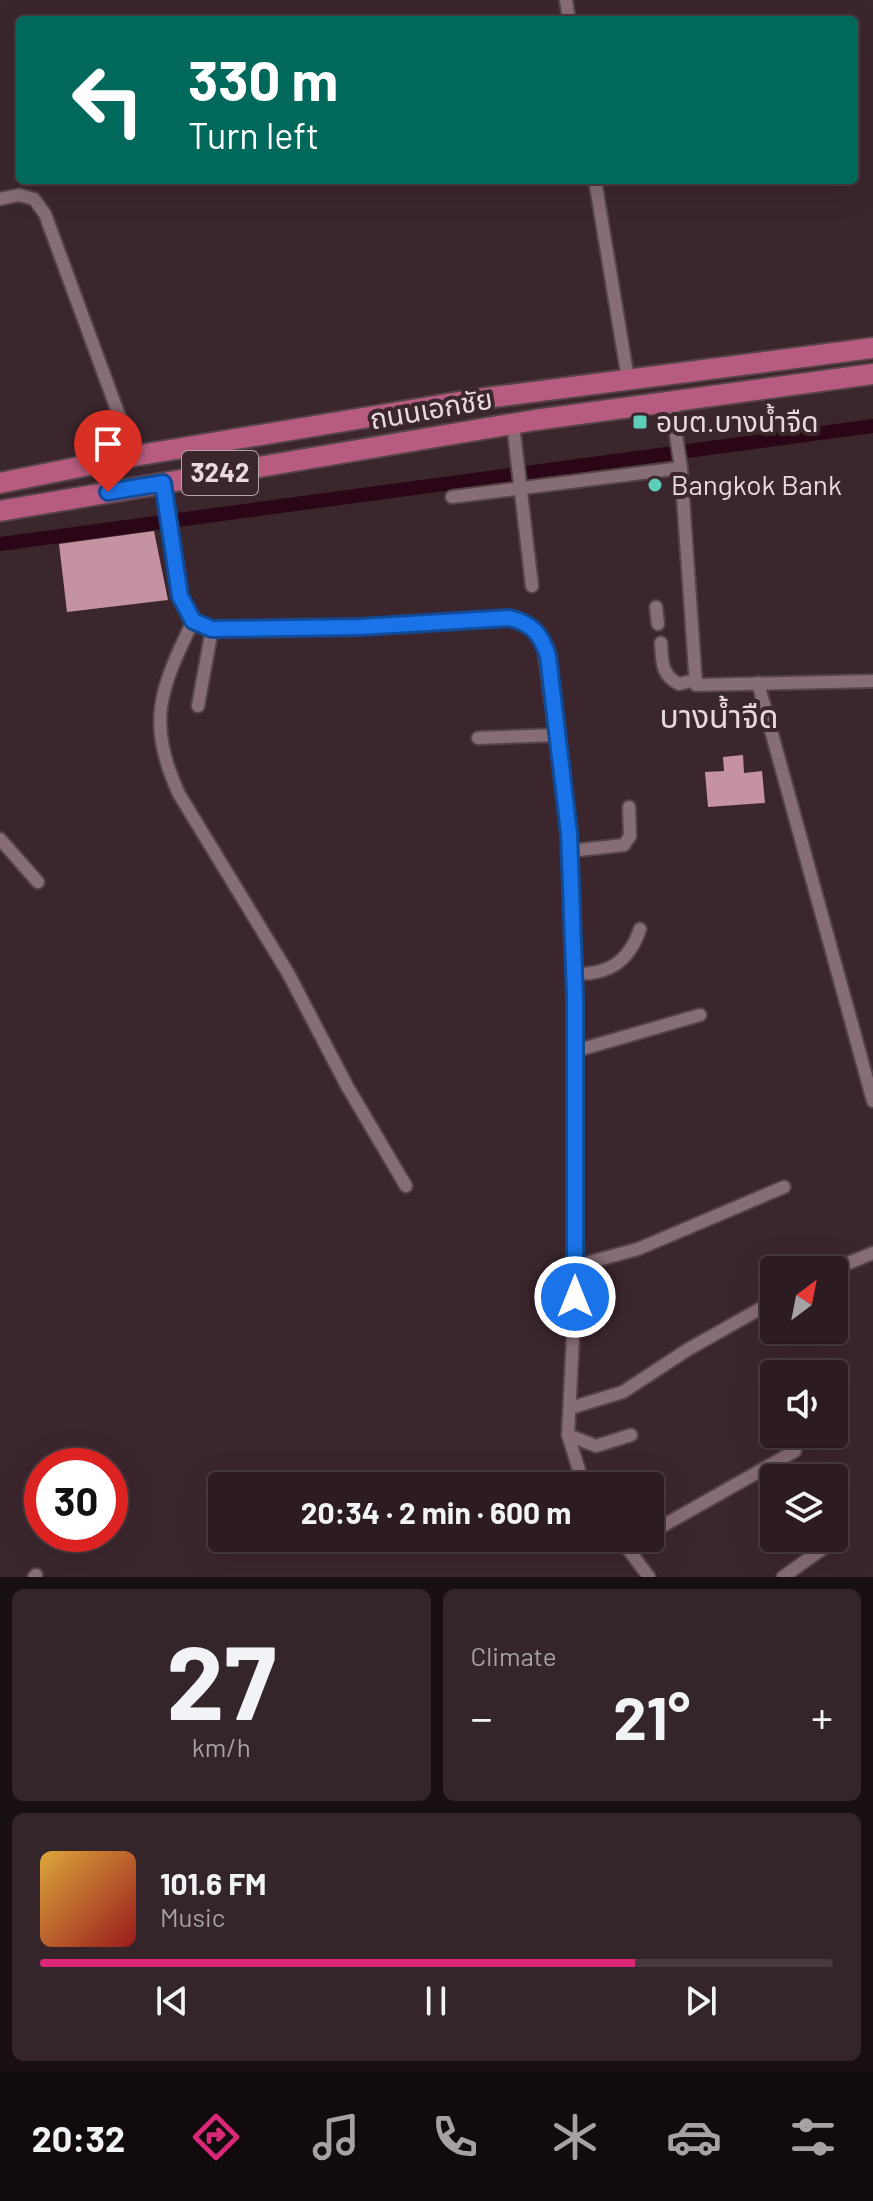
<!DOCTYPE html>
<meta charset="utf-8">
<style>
body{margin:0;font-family:Barlow,"Noto Sans Thai",sans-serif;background:#34252a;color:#f1f3f6;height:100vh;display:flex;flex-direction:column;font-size:30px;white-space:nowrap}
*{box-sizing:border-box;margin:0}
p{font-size:26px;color:#a6a1a5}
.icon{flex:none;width:44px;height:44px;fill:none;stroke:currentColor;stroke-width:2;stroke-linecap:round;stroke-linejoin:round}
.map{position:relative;height:1577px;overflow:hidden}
.details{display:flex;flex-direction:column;gap:12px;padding:12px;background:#180f13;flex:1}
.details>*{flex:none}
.hud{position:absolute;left:16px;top:16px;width:842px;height:168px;border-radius:8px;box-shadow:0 8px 32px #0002,0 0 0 2px #483a40;background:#00695c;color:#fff;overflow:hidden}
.needle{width:52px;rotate:32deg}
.fabs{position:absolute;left:760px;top:1256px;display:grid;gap:16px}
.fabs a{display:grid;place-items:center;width:88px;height:88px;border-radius:8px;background:#2c1c22;box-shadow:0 8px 32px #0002,0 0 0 2px #483a40;font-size:40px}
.speed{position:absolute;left:24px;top:1448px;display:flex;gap:16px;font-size:40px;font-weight:700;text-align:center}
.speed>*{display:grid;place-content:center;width:104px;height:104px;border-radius:50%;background:#2c1c22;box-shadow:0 8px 32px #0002,0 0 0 2px #483a40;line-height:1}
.speed .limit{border:12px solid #d22;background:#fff;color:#111}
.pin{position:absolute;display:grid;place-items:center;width:68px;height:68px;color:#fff;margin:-82px -34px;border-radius:50% 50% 50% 0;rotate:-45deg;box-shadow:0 0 8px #0007}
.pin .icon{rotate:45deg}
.me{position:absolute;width:88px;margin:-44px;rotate:0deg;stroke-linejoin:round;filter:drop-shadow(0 0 6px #0008)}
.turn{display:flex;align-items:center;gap:28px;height:168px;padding:0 40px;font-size:36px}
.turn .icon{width:104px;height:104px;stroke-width:2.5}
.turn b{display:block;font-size:56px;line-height:68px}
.big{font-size:60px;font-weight:700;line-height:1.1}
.details .widget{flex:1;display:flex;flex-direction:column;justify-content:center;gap:12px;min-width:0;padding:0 28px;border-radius:12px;background:#34252a}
.details .dial{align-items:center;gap:0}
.dial b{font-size:104px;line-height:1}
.song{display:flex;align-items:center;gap:24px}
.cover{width:96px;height:96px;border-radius:12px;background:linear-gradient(135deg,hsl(40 70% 55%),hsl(0 70% 35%))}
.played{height:8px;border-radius:4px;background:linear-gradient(90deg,#db2777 75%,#483a40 75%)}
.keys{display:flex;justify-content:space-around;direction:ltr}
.heat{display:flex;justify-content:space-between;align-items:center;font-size:44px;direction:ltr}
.details .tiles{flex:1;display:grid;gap:12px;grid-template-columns:1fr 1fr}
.widget:last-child{grid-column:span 2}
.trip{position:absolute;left:208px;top:1472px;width:456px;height:80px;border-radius:8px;background:#2c1c22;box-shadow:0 8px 32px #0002,0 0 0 2px #483a40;font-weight:700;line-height:80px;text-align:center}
.menu{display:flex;height:128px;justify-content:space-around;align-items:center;background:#120b0e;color:#a6a1a5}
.menu .icon{width:56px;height:56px}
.menu .current{color:#db2777}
.menu b{font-size:36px;color:#f1f3f6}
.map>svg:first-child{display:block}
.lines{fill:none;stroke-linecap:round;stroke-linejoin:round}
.canal{stroke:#2b0616;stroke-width:14}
.building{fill:#c492a1}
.minor-casing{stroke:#554349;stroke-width:16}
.primary-casing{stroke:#554349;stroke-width:24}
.minor{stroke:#876d75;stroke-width:12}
.primary{stroke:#b75c80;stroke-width:20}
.route-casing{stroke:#114b97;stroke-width:20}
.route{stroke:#1a73e8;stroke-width:14}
.poi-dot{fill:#5eceb8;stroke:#3b262d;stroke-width:3}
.labels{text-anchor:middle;stroke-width:8;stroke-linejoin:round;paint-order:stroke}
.shield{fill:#3b262d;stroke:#b4a3a8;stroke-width:2}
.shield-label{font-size:26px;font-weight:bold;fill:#e8d9dd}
.street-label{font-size:28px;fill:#e8d9dd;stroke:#3b262d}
.poi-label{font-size:28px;fill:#e8d9dd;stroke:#3b262d;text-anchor:start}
.quarter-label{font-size:32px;fill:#e8d9dd;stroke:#3b262d}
</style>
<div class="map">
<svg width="873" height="1577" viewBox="0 0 873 1577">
<rect width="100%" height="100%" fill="#3b262d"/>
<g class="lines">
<path class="canal" d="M0,544L873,426"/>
</g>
<path class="building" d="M154,531L168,600L67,612L59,544Z
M743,755L744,773L762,771L765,803L708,807L705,772L724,771L723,757Z"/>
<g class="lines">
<g class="minor-casing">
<path id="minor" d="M566,0L569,20
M595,180L628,379
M0,199L19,195L34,199L45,214L134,456
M671,402L681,468L696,685L873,681
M513,424L532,586
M163,483L180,596L193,621L212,629L360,627L509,618L529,625L543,641L569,833L575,998V1297L568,1435L584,1486
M452,497L681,468
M656,607L658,624
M193,621C160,690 146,721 179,794L288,973L347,1086L406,1186
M661,643C662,661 661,675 679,684L695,680
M758,683L873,1101
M198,706L212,629
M478,738L557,735
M0,839L38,882
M570,851L624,845L630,836L629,807
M574,974C608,975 629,962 640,929
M575,1051L700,1015
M575,1266L638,1249L784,1187
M831,1270L873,1253
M570,1408L623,1392L687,1350L774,1301
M568,1435L596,1446L631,1435
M650,1533L795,1451
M620,1538L649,1577
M626,1547L641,1538
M34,1577L36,1575
M783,1577L836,1539"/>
</g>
<g class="primary-casing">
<path id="primary" d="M0,483L134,456L471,400L873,348
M0,511L535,420L873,374"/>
</g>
<use href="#minor" class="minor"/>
<use href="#primary" class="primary"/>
</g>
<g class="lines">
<g class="route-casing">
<path id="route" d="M108,492L163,483L180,596L193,621L212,629L360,627L509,618C532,623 541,634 548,656L569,833L575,998V1297"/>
</g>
<use href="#route" class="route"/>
</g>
<g class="poi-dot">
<rect x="632" y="414" width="16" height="16" rx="4"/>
<circle cx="655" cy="485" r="8"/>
</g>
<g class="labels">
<rect class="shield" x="182" y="451" width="76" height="44" rx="6"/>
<g class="shield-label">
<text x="220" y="482">3242</text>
</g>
<g class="street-label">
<text transform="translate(431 409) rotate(-10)" y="10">ถนนเอกชัย</text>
</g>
<g class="poi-label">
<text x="656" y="432">อบต.บางน้ำจืด</text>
<text x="671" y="495">Bangkok Bank</text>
</g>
<g class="quarter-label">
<text x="719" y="728">บางน้ำจืด</text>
</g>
</g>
</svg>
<div class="fabs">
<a><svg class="needle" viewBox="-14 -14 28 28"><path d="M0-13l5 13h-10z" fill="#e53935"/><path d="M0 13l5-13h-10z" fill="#a6a1a5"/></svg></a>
<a><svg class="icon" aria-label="sound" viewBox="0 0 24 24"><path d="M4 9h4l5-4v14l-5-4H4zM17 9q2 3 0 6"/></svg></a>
<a><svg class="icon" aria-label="layers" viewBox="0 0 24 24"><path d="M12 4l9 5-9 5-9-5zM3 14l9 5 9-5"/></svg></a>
</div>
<div class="speed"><div class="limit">30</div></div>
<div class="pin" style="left:108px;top:492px;background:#d93025"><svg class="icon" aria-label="arrive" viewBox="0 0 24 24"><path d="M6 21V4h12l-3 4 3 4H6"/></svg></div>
<svg class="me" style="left:575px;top:1297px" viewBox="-20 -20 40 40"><circle r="17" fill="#1a73e8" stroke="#fff" stroke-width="3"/><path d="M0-11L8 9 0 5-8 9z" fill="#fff"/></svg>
<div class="trip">20:34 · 2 min · 600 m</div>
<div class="hud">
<div class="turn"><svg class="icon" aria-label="left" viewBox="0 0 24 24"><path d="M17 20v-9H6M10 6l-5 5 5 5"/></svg><div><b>330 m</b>Turn left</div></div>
</div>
</div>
<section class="details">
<div class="tiles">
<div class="widget dial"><b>27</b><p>km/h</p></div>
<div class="widget"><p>Climate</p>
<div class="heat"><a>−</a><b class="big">21°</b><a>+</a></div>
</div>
<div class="widget">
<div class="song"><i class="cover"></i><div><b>101.6 FM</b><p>Music</p></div></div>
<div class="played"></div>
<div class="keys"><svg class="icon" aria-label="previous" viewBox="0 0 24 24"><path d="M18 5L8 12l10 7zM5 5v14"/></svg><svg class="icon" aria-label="pause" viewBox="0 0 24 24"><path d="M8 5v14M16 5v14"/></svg><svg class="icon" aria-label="next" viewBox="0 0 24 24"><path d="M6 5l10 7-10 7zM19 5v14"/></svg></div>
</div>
</div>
</section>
<nav class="menu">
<b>20:32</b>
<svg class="icon current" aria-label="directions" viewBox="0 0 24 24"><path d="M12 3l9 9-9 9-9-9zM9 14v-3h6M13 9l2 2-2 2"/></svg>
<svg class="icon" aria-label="music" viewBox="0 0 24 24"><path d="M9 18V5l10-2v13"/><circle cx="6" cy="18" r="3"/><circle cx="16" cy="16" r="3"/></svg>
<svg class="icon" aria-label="phone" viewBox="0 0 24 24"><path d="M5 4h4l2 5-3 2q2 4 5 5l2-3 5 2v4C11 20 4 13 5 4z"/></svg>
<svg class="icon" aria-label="climate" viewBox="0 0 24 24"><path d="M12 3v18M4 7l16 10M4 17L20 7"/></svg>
<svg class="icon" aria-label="car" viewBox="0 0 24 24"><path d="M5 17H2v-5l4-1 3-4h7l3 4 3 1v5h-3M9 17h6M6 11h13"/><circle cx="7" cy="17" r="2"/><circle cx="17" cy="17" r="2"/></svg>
<svg class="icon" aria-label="filters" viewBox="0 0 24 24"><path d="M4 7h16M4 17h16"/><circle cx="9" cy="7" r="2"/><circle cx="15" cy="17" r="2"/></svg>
</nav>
